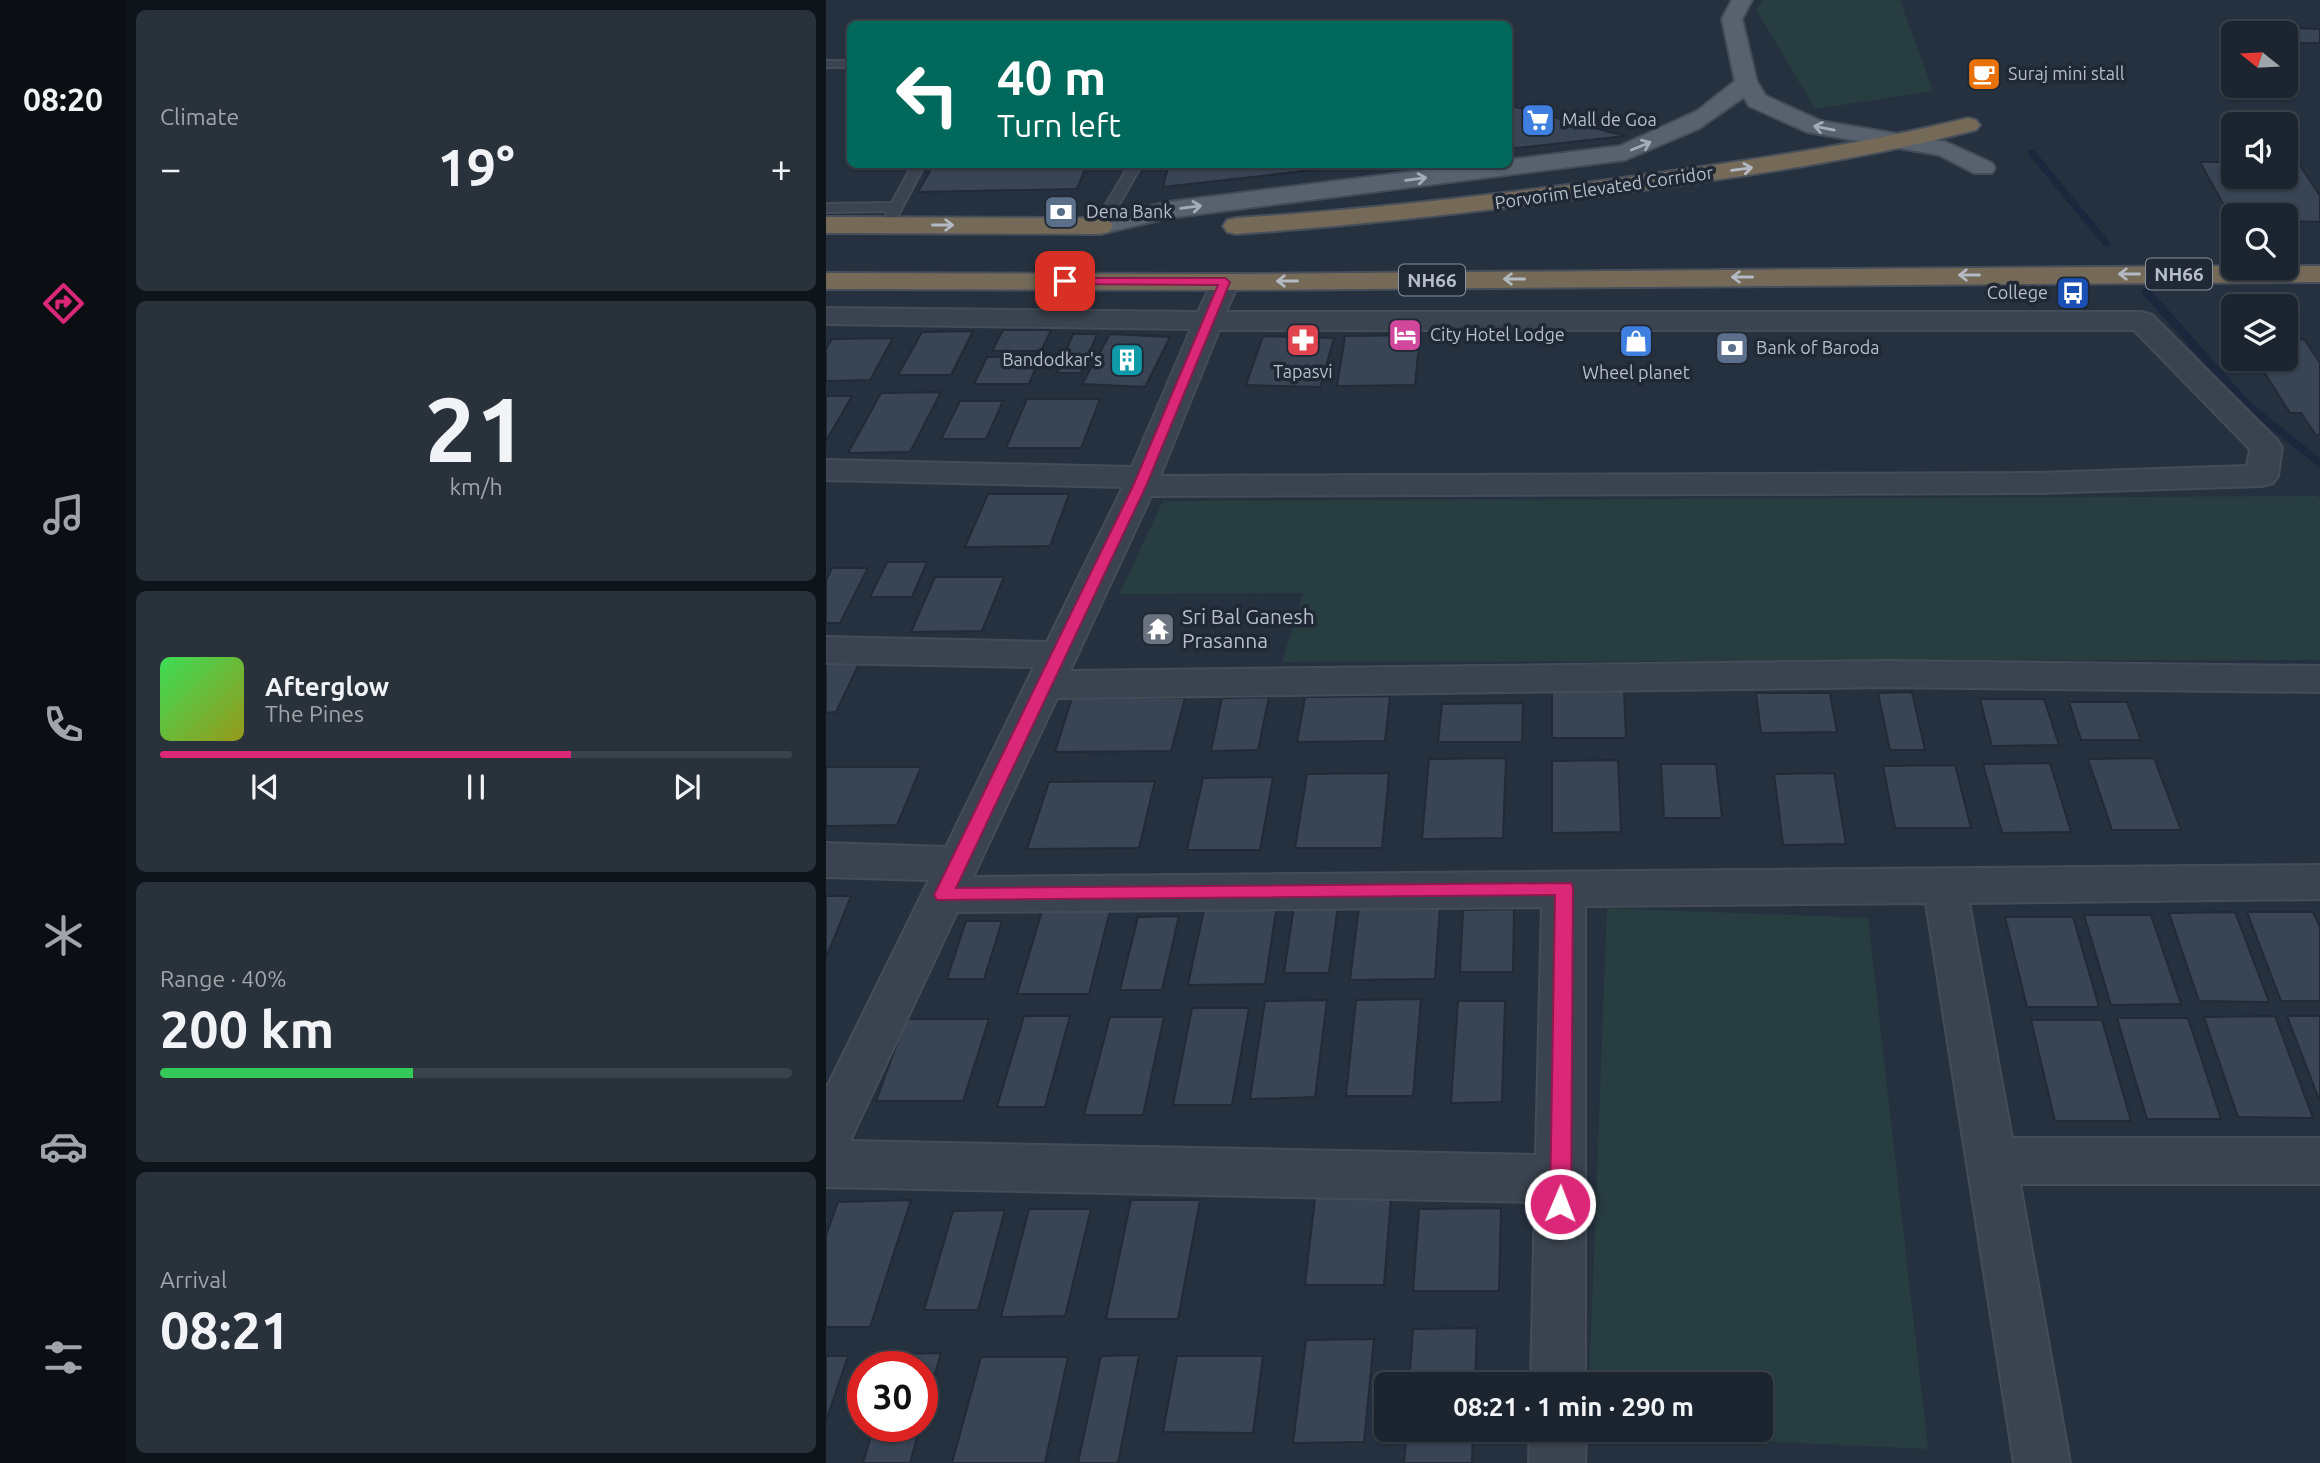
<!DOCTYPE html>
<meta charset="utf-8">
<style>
body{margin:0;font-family:Ubuntu,sans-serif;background:#29313b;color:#f1f3f6;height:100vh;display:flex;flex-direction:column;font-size:26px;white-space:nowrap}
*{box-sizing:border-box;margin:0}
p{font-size:23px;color:#a0a5aa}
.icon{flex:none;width:38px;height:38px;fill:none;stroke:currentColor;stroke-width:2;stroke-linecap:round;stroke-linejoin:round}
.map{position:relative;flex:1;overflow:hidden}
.sheet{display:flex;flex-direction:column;gap:10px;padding:10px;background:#0f141a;width:700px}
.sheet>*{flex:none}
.top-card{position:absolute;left:21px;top:21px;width:665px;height:147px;border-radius:10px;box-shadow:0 2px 5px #0004,0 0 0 2px #3a424b;background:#00695c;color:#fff;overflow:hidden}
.needle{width:46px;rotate:288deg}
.controls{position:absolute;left:1395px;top:21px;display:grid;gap:14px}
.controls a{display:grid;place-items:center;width:77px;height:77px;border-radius:10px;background:#1c252f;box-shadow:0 2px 5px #0004,0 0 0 2px #3a424b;font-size:35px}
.speed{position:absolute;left:21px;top:1351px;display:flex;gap:14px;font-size:35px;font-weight:700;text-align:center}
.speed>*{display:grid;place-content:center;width:91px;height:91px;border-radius:50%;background:#1c252f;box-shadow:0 2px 5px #0004,0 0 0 2px #3a424b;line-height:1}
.speed .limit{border:10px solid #d22;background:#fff;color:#111}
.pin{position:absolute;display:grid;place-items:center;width:60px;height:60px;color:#fff;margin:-30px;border-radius:14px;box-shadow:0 4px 10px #0006}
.me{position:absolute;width:77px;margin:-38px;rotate:1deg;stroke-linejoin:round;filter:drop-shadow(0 0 5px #0008)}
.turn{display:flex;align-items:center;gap:24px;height:147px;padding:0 35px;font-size:32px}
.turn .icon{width:91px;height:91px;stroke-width:2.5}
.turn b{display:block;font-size:49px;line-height:60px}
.big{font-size:52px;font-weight:700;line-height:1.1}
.sheet .widget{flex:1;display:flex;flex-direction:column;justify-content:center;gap:10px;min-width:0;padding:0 24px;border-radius:10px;background:#29313b}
.sheet .dial{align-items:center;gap:0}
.dial b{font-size:91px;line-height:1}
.song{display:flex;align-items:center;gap:21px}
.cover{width:84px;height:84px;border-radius:10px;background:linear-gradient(135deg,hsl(130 70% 55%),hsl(60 70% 35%))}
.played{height:7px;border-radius:4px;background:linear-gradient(90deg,#db2777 65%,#3a424b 65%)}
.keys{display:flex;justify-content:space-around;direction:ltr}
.heat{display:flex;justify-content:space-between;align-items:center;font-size:38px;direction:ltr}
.charge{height:10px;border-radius:5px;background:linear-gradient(90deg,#34c759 40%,#3a424b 0)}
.trip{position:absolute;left:548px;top:1372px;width:399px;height:70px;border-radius:10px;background:#1c252f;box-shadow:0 2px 5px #0004,0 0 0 2px #3a424b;font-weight:700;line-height:70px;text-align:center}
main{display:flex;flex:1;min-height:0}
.menu{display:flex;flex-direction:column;width:126px;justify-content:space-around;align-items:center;background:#0b0f13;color:#a0a5aa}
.menu .icon{width:49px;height:49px}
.menu .on{color:#db2777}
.menu b{font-size:32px;color:#f1f3f6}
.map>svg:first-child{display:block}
.green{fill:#283d40}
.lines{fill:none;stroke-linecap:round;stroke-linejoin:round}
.stream{fill:#1a273d;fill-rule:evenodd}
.building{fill:#394555;stroke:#212a36;stroke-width:2}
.lane-casing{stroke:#444c58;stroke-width:4}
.street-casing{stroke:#444c58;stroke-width:4}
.primary-casing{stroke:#444c58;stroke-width:4}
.highway-casing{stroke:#454e5a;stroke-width:4}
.lane{fill:#3a434f;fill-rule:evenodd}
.street{fill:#3a434f;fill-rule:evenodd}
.primary{fill:#58626f;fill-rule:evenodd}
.highway{fill:#756a58;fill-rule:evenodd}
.oneway{stroke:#a4acb8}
.oneway2{stroke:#b4bac4}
.route{fill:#db2777;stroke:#8e194d;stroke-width:2}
.labels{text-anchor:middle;stroke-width:7;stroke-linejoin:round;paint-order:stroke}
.far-poi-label{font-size:18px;fill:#b7beca;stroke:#1f2834;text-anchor:start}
.far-street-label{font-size:18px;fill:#b7beca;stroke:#1f2834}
.shield{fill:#1f2834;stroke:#89919d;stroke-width:2}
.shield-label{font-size:19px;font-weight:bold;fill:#b7beca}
.poi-label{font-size:21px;fill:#b7beca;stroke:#1f2834;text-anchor:start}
</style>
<main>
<nav class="menu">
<b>08:20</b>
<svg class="icon on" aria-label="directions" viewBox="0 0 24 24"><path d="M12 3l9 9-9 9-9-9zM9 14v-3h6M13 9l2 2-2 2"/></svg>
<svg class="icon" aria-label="music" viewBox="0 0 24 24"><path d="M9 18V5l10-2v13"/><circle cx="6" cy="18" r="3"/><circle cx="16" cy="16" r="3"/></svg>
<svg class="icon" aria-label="phone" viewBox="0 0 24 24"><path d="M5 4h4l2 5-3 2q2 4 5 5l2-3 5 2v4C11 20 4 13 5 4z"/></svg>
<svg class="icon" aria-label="climate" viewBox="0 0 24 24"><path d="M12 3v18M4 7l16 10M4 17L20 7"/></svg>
<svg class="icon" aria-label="car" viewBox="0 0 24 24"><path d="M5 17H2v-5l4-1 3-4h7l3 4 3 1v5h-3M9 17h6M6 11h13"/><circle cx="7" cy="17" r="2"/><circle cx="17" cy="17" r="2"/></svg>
<svg class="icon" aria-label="filters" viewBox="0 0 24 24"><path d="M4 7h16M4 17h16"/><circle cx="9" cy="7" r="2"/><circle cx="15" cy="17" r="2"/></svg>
</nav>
<section class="sheet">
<div class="widget"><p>Climate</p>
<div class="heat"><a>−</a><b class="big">19°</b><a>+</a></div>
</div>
<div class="widget dial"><b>21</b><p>km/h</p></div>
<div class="widget">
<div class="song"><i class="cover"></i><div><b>Afterglow</b><p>The Pines</p></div></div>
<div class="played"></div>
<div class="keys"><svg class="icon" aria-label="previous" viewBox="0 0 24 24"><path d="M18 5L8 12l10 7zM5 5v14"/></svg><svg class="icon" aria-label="pause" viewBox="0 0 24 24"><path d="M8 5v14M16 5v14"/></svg><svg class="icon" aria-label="next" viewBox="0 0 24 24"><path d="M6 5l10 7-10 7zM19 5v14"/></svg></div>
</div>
<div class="widget"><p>Range · 40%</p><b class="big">200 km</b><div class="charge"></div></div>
<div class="widget"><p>Arrival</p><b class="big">08:21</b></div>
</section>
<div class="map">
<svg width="1494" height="1463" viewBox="0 0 1494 1463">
<rect width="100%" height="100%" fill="#26313f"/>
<path class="green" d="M937,0H1074L1107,91L989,109L930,9Z
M1491,496L1494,498V660L456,662L477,593L293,594L337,501Z
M781,908L1042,918L1102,1449L761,1433V1430H934V1384H763Z"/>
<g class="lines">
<path class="stream" d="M1202,150H1208L1284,242V246H1278L1202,154Z
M1320,288L1324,289L1423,401L1494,458V468L1415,405L1316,293V289Z"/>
</g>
<path class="building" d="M1461,28L1494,29V43H1472Z
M682,105L799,136L682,149Z
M1374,162H1407V177H1460V163L1473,164L1494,196V222L1460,221V215H1407L1406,220Z
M108,164H261L251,189L92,192Z
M343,164H540L337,187Z
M177,330H225L215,351H166Z
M147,331L125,375H72L96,332Z
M247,334H271L255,373H231Z
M284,334L344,337L319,387L256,384Z
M594,335L589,385L511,386L519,336Z
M437,336L508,338L494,387L420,385Z
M67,338L44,380L0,381V349L6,339Z
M1478,339L1494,363V435H1490L1475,413H1464L1430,359H1460V340Z
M161,357H214L203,384H148Z
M115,392L84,452L22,453L55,393Z
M0,396H26L0,441Z
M201,399H274L255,448H180Z
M134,401H177L160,439H115Z
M162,494H243L224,546L139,547Z
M61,562H101L86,597H44Z
M6,568H42L14,623H0V580Z
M109,577H178L156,631L85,632Z
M0,664H33L10,712L0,713Z
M726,691H798L800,738H726Z
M1086,692L1099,750H1064L1052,693Z
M930,693H1004L1011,732L935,733Z
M564,696L559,741L471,742L479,697Z
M443,697L432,750L385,751L396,698Z
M246,698H359L345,751L229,752Z
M1154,699H1218L1233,745L1166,746Z
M1243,702H1301L1315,740H1255Z
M697,703L696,742H612L616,704Z
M680,758L677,838L596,839L603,759Z
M1328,758L1355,830H1286L1262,759Z
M792,760L795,832L726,833V761Z
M1224,763L1245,832L1176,833L1157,764Z
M835,764H890L896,818H838Z
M1129,765L1145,828H1069L1057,766Z
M0,767H95L71,825L0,826Z
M563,773L556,848H469L481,774Z
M1008,773L1020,844L957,845L948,774Z
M447,777L434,850H361L377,778Z
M329,781L313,848L201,849L223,782Z
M0,896H25L0,958Z
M451,904L439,984L362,985L379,905Z
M468,906H512L503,973H458Z
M614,906L609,979L524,980L533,907Z
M688,909L687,972H634L637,910Z
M216,911H284L263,994H191Z
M1409,912L1443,1002L1373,1001L1343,913Z
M1421,912H1487L1494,927V1001H1455Z
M1258,915H1325L1355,1004L1285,1005Z
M353,916L336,990H294L312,917Z
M1179,917H1247L1273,1007H1201Z
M140,921H176L158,979H121Z
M595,999L587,1096H520L530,1000Z
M501,1000L489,1097L424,1099L439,1001Z
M632,1001H679L676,1102L625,1103Z
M366,1008H423L406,1105H347Z
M198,1016H244L219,1107H171Z
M1449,1016L1487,1118L1412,1117L1378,1017Z
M1461,1016H1494V1102Z
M284,1017H338L317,1115H258Z
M1291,1018H1362L1395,1119H1321Z
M80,1019H163L137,1101H50Z
M1205,1020H1276L1305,1121H1229Z
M489,1198H565L558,1285H479Z
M85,1200L44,1327H0V1235L12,1202Z
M305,1200H374L352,1319H280Z
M675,1208L673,1291H587L593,1209Z
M203,1209H265L239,1316L175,1317Z
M179,1210L152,1310H98L127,1211Z
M651,1328L649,1384H583L587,1329Z
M548,1339L538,1442L467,1443L480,1340Z
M115,1353L96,1419V1367H66L70,1354Z
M313,1355L292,1463H252L275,1356Z
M0,1356H22L0,1421Z
M351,1356H437L427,1433L337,1432Z
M155,1357H242L219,1463H126Z
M48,1426H94L84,1463H37Z
M581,1430H647L646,1463H578Z"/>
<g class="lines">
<g class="lane-casing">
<path id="lane" d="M0,61H24V67H0Z
M87,164H99L70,219H60L61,211L0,212V204L66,203Z
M304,164H316L279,229H269L267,226Z"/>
</g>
<g class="street-casing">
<path id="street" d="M399,274L409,276L413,282L400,312H1316L1326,315L1451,440L1456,447L1452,476L1447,483L1436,486L1212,493L325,496L244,671L1062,661L1494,666V692L1062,687L231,698L147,877L1494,865V899L1143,903L1186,1138H1494V1184H1194L1244,1463H1188L1100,903L759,906V1384H705L709,1202L0,1187V1089L103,880L0,877V843L120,847L208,667L0,663V637L221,642L297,487L0,480V460L306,467L365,329L0,324V308L372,312L389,276ZM393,330H1308L1424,449L1421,466L1212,473L334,476ZM716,907L710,1155L24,1141L131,912Z
M704,1430H760L759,1463H703Z"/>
</g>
<g class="primary-casing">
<path id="primary" d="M906,0H926L916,19L931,82L940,96L995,121L1120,142L1166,163L1169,168L1166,173H1148L1113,155L981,132L923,106L918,97L872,129L799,160L342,218L274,234L265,232L261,226L265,220L342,202L647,164H682V160L794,146L871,111L909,81L896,19Z"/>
</g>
<g class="highway-casing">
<path id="highway" d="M1142,118L1150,120L1154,125L1150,130C1033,160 915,177 795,193C667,210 539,225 410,234L401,232L397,226L401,220L410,218C539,210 668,195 796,178C912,162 1028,146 1142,118Z
M0,217L274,218L283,220L287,226L283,232L274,234L0,233Z
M1407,266H1494V282L399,290L0,289V273L399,274Z"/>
</g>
<use href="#lane" class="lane"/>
<use href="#street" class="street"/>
<use href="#primary" class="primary"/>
<use href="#highway" class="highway"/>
</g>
<defs><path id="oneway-shaft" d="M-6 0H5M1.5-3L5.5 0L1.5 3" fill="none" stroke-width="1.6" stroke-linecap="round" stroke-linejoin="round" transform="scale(1.75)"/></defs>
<g class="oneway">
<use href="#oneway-shaft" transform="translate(998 128) rotate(-169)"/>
<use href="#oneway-shaft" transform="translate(815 146) rotate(-22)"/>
<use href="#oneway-shaft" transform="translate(590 179) rotate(-7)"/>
<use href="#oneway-shaft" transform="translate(365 207) rotate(-7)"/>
</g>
<g class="oneway2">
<use href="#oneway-shaft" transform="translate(916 169) rotate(-8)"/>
<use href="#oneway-shaft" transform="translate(117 225)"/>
<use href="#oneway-shaft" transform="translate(1303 274) rotate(180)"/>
<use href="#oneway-shaft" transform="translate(1143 275) rotate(180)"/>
<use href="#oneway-shaft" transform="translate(916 277) rotate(180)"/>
<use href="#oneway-shaft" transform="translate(688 279) rotate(180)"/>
<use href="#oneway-shaft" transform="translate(461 281) rotate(180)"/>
</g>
<path class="route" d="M239,278H399L404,282L320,486L130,888L745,883L747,888L745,1204L742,1211L734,1214L727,1211L724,1204L729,895L111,900L108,895L307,486L392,285L235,284L234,281Z"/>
<defs>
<g id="cafe-square" transform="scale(1.75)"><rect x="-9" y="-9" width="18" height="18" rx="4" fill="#e8710a" stroke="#1f2834"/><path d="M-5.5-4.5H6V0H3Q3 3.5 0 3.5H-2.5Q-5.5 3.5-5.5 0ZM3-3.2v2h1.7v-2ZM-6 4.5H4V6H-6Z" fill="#fff"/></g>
<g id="supermarket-square" transform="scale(1.75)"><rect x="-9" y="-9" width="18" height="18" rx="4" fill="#3f7fe0" stroke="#1f2834"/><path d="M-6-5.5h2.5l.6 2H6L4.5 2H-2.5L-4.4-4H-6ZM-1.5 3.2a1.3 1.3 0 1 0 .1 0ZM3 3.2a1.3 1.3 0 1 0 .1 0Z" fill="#fff"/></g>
<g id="bank-square" transform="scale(1.75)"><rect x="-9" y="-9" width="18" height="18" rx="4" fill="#5c6f8a" stroke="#1f2834"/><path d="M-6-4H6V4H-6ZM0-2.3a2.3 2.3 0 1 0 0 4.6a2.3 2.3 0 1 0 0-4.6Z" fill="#fff"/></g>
<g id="bus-square" transform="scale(1.75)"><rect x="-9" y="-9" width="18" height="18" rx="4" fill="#1a4fb4" stroke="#1f2834"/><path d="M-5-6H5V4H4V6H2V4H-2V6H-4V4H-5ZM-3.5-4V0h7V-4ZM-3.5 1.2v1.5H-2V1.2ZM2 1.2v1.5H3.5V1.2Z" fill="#fff"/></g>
<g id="hotel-square" transform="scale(1.75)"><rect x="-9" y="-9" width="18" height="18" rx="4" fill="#d1479c" stroke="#1f2834"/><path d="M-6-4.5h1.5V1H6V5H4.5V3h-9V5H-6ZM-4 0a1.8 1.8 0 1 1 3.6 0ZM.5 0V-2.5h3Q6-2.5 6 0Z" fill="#fff"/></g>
<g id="pharmacy-square" transform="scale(1.75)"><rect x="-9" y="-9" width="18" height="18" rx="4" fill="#e0444e" stroke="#1f2834"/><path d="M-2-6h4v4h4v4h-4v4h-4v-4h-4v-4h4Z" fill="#fff"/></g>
<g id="shop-square" transform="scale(1.75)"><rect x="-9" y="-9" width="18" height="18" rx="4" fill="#3f7fe0" stroke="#1f2834"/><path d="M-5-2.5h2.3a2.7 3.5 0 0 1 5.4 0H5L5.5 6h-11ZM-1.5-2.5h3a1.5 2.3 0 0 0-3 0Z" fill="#fff"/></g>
<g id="building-square" transform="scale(1.75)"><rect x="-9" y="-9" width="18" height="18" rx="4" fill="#0f9aa8" stroke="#1f2834"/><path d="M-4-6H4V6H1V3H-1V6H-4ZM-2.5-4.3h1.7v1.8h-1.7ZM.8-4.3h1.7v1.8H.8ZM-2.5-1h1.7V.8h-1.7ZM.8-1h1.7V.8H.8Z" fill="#fff"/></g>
<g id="temple-square" transform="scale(1.75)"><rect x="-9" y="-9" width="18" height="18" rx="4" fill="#6b7280" stroke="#1f2834"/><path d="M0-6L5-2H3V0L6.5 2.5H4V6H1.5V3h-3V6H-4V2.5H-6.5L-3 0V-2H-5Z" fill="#fff"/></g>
</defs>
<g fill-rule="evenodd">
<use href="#cafe-square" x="1158" y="74"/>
<use href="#supermarket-square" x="712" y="120"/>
<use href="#bank-square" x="235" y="212"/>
<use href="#bus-square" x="1247" y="293"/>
<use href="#hotel-square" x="579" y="335"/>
<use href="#pharmacy-square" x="477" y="340"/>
<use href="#shop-square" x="810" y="341"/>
<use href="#bank-square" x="906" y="348"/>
<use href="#building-square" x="301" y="360"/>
<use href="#temple-square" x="332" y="629"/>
</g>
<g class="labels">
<g class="far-poi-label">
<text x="1182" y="80">Suraj mini stall</text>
<text x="736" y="126">Mall de Goa</text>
<text x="260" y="218">Dena Bank</text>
<text x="1222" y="299" text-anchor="end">College</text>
<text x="604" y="341">City Hotel Lodge</text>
<text x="930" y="354">Bank of Baroda</text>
<text x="276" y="366" text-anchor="end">Bandodkar's</text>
<text x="477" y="378" text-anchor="middle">Tapasvi</text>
<text x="810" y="379" text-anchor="middle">Wheel planet</text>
</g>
<g class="far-street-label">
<text transform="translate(778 188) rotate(-8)" y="6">Porvorim Elevated Corridor</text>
</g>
<g class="shield">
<rect x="1320" y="258.5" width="66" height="31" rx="5"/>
<rect x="573" y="264.5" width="66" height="31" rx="5"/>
</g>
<g class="shield-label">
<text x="1353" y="281">NH66</text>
<text x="606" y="287">NH66</text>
</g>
<g class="poi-label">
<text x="356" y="624">Sri Bal Ganesh<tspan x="356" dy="24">Prasanna</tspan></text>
</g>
</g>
</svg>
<div class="controls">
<a><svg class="needle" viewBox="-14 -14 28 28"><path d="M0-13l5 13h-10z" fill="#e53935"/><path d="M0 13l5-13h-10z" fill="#a0a5aa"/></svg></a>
<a><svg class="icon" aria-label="sound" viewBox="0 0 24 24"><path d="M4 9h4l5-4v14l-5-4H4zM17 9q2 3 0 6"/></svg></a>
<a><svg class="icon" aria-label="search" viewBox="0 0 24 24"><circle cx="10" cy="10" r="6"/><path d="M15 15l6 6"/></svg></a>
<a><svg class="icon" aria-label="layers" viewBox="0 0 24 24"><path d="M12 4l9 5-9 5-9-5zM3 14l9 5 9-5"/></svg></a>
</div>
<div class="speed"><div class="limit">30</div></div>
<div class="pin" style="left:239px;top:281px;background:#d93025"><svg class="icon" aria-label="arrive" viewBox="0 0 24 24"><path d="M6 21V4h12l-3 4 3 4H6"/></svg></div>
<svg class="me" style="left:734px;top:1204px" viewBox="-20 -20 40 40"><circle r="17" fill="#db2777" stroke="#fff" stroke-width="3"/><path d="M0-11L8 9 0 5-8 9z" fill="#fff"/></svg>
<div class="trip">08:21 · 1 min · 290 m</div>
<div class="top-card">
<div class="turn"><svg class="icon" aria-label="left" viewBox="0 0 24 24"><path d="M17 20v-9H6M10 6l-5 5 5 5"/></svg><div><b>40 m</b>Turn left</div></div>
</div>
</div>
</main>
